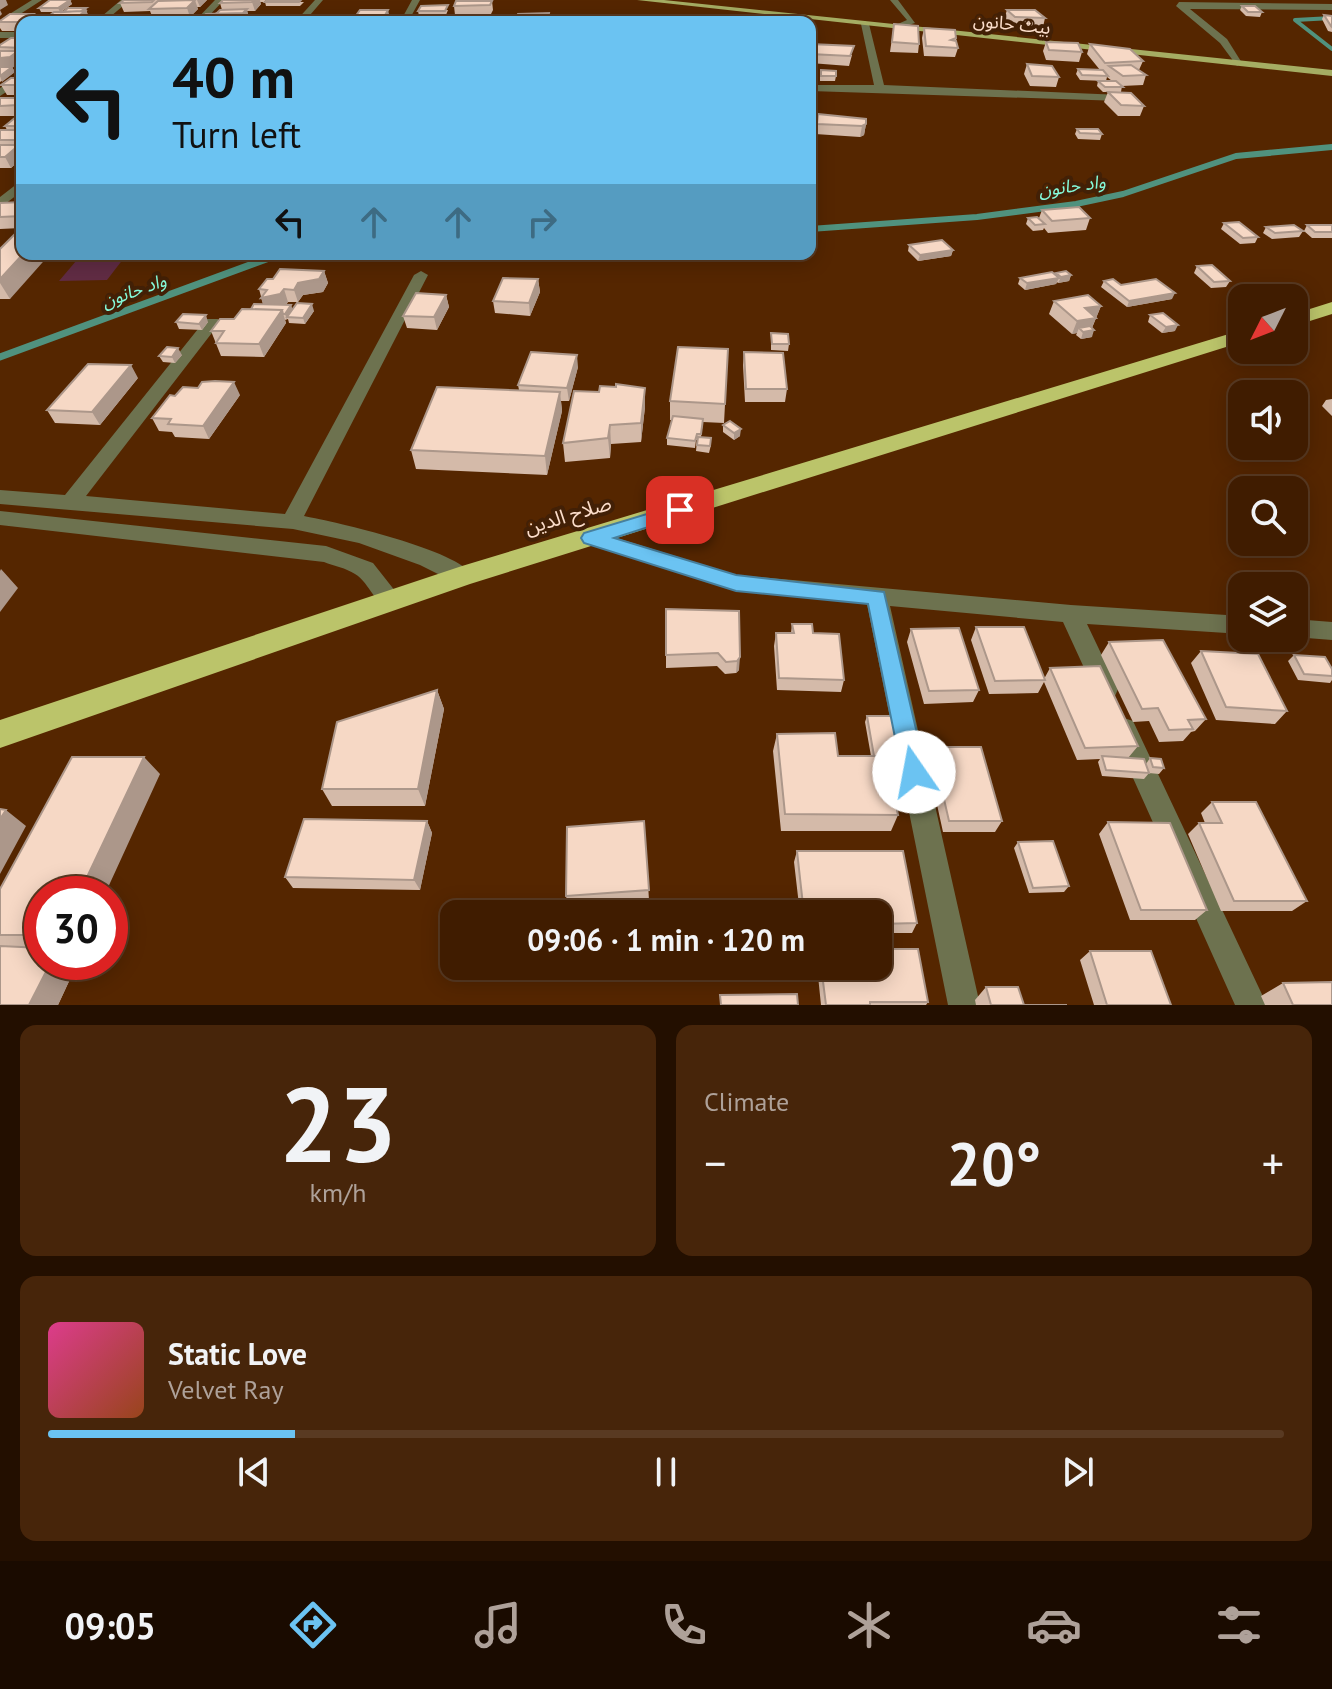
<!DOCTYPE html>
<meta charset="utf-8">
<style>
body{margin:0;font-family:"PT Sans","Noto Sans Arabic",sans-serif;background:#47250a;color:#f1f3f6;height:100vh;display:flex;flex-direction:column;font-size:30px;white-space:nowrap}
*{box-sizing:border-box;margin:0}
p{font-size:26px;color:#aea199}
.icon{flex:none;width:44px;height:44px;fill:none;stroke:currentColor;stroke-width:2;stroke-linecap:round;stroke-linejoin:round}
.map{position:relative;height:1005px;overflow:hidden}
.panel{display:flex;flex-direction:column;gap:20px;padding:20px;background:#230f00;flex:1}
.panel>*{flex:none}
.guide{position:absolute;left:16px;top:16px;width:800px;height:244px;border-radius:16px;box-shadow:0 4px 20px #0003,0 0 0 2px #593a22;background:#6bc3f2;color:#111;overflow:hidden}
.needle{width:52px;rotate:228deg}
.controls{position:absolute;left:1228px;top:284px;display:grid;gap:16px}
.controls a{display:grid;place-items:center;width:80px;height:80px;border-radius:16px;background:#401c00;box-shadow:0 4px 20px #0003,0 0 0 2px #593a22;font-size:40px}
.speed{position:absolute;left:24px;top:876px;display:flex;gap:16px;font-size:40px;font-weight:700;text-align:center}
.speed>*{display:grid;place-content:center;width:104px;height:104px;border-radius:50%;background:#401c00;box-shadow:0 4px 20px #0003,0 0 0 2px #593a22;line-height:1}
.speed .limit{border:12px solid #d22;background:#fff;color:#111}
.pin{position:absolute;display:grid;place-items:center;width:68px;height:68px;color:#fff;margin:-34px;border-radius:16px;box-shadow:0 4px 12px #0006}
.me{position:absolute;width:88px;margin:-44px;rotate:348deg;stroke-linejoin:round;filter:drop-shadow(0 0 6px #0008)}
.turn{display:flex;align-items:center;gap:28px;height:168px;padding:0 24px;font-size:36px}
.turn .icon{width:104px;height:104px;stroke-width:2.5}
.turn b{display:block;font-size:56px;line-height:68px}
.lanes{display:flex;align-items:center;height:76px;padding:0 24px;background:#0003;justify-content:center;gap:40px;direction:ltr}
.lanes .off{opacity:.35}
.big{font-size:60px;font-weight:700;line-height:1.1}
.panel .card{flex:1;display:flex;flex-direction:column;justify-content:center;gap:12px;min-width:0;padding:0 28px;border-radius:16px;background:#47250a}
.panel .dial{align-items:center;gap:0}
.dial b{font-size:104px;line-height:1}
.song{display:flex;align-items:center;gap:24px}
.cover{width:96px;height:96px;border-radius:12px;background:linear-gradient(135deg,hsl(330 70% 55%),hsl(20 70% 35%))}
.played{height:8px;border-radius:4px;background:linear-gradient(90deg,#6bc3f2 20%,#593a22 20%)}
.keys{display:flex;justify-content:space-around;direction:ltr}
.heat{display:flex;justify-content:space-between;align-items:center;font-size:44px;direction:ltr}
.panel .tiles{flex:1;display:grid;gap:20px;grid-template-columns:1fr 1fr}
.card:last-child{grid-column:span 2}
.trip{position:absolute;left:440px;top:900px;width:452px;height:80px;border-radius:16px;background:#401c00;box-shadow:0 4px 20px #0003,0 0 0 2px #593a22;font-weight:700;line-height:80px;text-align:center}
.dock{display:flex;height:128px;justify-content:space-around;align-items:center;background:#1a0b00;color:#aea199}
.dock .icon{width:56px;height:56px}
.dock .current{color:#6bc3f2}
.dock b{font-size:36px;color:#f1f3f6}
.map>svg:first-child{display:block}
.green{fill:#612c44}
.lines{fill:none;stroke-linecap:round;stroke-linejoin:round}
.stream-far2{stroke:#50927e;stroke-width:4}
.stream-far1{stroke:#50927e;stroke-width:6}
.stream{stroke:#50927e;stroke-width:7}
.minor{fill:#6d724f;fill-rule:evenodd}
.major{fill:#a5ad63;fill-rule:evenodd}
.highway{fill:#bbc46a;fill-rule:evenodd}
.wall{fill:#d4baa9}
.shaded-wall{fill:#ac978a}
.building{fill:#f6d8c5;stroke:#ac978a;stroke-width:2}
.route{fill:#6bc3f2;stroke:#467f9d;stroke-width:2}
.labels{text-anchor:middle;stroke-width:8;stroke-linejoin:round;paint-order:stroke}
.far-street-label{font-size:18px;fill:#fcdecb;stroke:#422006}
.far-water-label{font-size:18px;font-style:italic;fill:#85fada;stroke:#422006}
.street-label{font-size:20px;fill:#fcdecb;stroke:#422006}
</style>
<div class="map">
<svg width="1332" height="1005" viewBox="0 0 1332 1005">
<rect width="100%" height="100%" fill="#552600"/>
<path class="green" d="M82,254H127L107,280L59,281Z"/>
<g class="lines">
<path class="stream-far2" d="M1332,18L1295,20L1332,49"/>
<path class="stream-far1" d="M810,229L977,217L1076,204L1123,194L1236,156L1332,147"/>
<path class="stream" d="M0,357L280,254"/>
<path class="minor" d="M32,0H42L0,27V20Z
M121,0H130L104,22H95Z
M215,0H224L203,22H194Z
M315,0H323L304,22H295Z
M412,0H420L408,22H400Z
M890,0H898L915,23L893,30V26L907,20Z
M1179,2L1332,4V10L1190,9L1227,39L1242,63L1237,66L1220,43L1176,6Z
M865,21L869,24L884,85L1121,95L1126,98L1121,101L810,91V85H874L861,24Z
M0,32H22V38H0Z
M22,74V82L0,96V88Z
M22,180V191L0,208V197Z
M421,271L428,275L304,516C336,522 459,550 473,576L470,582L462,584L454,582L420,565L359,543L293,529L0,504V490L65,495L206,319H218V325L86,496L285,514L414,275Z
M0,511L326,546L373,563L403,601L400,607C377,615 372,584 355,574C346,568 334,566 324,562L0,525Z
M591,530L736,575L1071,605L1242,616V634L1087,624L1118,689L1115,696L1106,700L1097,696L1063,622L890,606L980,1005H948L867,604L736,591L584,543L581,538L584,533Z
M1294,619L1332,622V640L1294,637Z
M1124,718L1133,721L1267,1005H1235L1111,729L1115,721Z"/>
<path class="major" d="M637,0H664L1332,70V76Z"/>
<path class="highway" d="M1332,302V314L1294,326V314Z
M1242,330V342L470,584L0,748V720L462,566Z"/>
</g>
<path class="wall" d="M70,0L72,4L61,12L86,8L89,20L87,22H43V21L54,12H41L39,8Z
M124,0H207L200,7H197L198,9L190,17H174L175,20L152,16L150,11L124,12L120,3Z
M223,0H266L264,2H260L261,4L255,11H247L248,14L245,18L246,22H199L198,20L222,10L220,3Z
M492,1L493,10L491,14L455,15L454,6Z
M265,2H304L300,6H266Z
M1242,6L1262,12L1260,17L1246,16L1240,10Z
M360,10L390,18L388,22H356L355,17Z
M448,10L446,15L419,16L418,11Z
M1007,10L1045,18L1043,27L1012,26L1004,19Z
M1324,15L1332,16V32L1328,31L1322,19Z
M0,21L22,22V31H2L0,28Z
M894,24L919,44L918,53L890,52Z
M924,28L956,38L958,48L955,57L924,56L922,38Z
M22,38V61L15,66L9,67H12L15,72L0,82V45Z
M1046,42L1082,52L1079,62L1046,60L1043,51Z
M810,44L852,55L849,66L810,63Z
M1090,44L1143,61L1139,70L1146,75L1143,85L1122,86L1121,92L1144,106L1140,116H1118L1104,102L1108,92H1103L1097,86L1098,81H1112L1107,77L1106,81L1080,80L1076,74L1078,69L1100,70L1087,54Z
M1027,64L1059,77L1056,87L1030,86L1024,74Z
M820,75L836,76L835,81H820Z
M22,78V95H7L1,85Z
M0,98H22V158L11,168H0V130H7L5,126L18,116H0Z
M818,114L866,124L864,135L860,137L815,134Z
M1077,129L1102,134L1100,140L1078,139L1075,134Z
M22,202V254L10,299H0V249L21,228L0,229V203Z
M1042,210L1090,218L1086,230L1048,233L1044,228L1043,230L1033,231L1026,224L1028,218H1039Z
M1224,223L1258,237L1255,243L1240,244L1221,229Z
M1307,225H1332V238H1312L1304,231Z
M1266,227L1303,231L1299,237L1272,239L1263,233Z
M909,245L953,250L951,256L918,261L908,251Z
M1197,266L1230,281L1226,287L1211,288L1194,273Z
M324,271L328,283L323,292L303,295L298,302H288L286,305H291L292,309L314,311L305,324L289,323L288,319L285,320L286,323L264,357L221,356L211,331L251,309L263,304L259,289L273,279Z
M1056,273L1071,275L1069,281L1058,283L1057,282L1056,284L1025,290L1018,284L1020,278L1055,275Z
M538,279L540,292L530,316L495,313L493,301Z
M1104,281L1121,285L1172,299L1127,307L1101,287Z
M446,295L449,307L437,330L407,328L403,316Z
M1054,301L1101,306L1092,328V337L1081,339L1076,335L1077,333L1072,334L1049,314Z
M1150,315L1175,331L1162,333L1148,322Z
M176,322H208L202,330L179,329Z
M771,333L789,344L788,351L771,350Z
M728,349L724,423L703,422L701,437L711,445L709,453L696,451L697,440H696L695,448L667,445V438L672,420H670V401Z
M744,352L787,389L785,402H745L743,365Z
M182,355L175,363L163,362L159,356Z
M578,367L569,401H561L562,411L547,475L416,469L411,450L519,390L518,385Z
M138,378L100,425L55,423L47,410Z
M240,395L209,439L175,437L172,432L159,431L152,418Z
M1332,399V416L1322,406L1326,400Z
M645,407L641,442L611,444L610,458L565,462L563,443Z
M723,425L740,436L734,440L723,432Z
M666,609L739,611V670L736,673L725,674L717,666L666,668Z
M792,624L813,633L844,680L841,692L777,690L774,646L776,633H791Z
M976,627L1044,679L1050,668L1138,746L1128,758L1146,764L1150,758L1164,768L1159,774L1149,773L1144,779L1102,776L1098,762L1100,759L1077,760L1044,682L1038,693L989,694L971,640Z
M911,629L979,690L973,702L924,704L907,642Z
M1109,642L1206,719L1195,731L1191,732L1183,741L1159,742L1149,721L1133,722L1101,655Z
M1201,651L1287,711L1275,724L1216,720L1191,663Z
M1294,655L1332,669V680L1330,683L1298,680L1288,661Z
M437,690L444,709L425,806H332L322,789Z
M867,716L905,763L902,769H889L898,815L891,831H781L773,751L777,734L838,756H871L865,722Z
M932,747L1002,821L995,832H943L927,759Z
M160,774L42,894V962H78L58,1005H0V889Z
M1212,802L1307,901L1292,911H1221L1188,834L1199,823H1205L1201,813Z
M427,821L432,833L420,890L293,888L285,877Z
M644,821L649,900L568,906L566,896Z
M1108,822L1207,910L1195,920H1130L1099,834Z
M1018,842L1069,886L1064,892L1029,893L1014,848Z
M797,851L917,923L912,933H878V914H800L794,862Z
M1090,951L1171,1005H1094L1080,960Z
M817,966H878L928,1002L926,1005H821Z
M1283,983L1332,1005H1265L1261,996Z
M986,987L1024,1005H1067H976L975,1000Z"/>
<path class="shaded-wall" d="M0,0H6L8,5L0,10L2,14L0,16Z
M70,0L72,4L60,12L58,8Z
M195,0L198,9L190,17L187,8Z
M197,0H207L200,7Z
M254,0H260L261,4L255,11L252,2Z
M86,8L89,20L87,22H75L74,20L78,14Z
M247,9L248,14L245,18L246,22H238L237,20Z
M388,10L390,18L388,22H385L384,17Z
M33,14L37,22H22V24L21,22Z
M173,15L175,20L173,22H166Z
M18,51L22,58V61L15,66L0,68V58Z
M12,67L15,72L2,82L0,76Z
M866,124L864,135L860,137L862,126Z
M19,145L22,151V158L11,168L5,157Z
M953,250L951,256L918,261L920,255Z
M23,254H50L10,299L0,283V279Z
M324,271L328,283L323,292L303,295L298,302L294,290L298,283Z
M1071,275L1069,281L1058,283L1061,277Z
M1059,278L1056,284L1025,290L1027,283Z
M538,279L540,292L530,316L529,303Z
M284,289L288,302L284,307L265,310L261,298Z
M1175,293L1172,299L1127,307L1129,301Z
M446,295L449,307L437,330L434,317Z
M312,304L314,311L305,324L303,318Z
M291,305L293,312L287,317V320L285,314Z
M1101,306L1091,330L1079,328L1077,333L1072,334L1077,321L1085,308Z
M282,310L286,323L264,357L259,344Z
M206,315L208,322L202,330L199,324Z
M1178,325L1175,331L1162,333L1166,327Z
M1094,330L1092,337L1081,339L1083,332Z
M178,348L182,355L175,363L172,357Z
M577,355L578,367L569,401L567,388Z
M131,365L138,378L100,425L92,412Z
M234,382L240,395L209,439L203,426Z
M645,388V407L641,442V423Z
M560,392L562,411L547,475L545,456Z
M610,425L611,444L610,458L608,438Z
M741,429L740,436L734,440V433Z
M1,569L18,588L0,612V571Z
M740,657L739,670L736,673L737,661Z
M437,690L444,709L425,806L418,789Z
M144,757L160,774L105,894H79Z
M6,810L26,826L0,874V819Z
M427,821L432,833L420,890L414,880Z
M51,962H78L58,1005H29Z"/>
<path class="building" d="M50,0H70L58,8H39Z
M124,0H154L152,2L120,3Z
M195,0L187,8L149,9L158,1Z
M223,0H254L252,2L220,3Z
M267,0H301L299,2H265Z
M456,1H492L490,5L454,6Z
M448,5L445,11H418L421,6Z
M1242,6H1255L1262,12H1248Z
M68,8H86L81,11L63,12Z
M247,9L243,13L216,14L220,10Z
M360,10H388L384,17H355Z
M1007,10H1035L1045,18L1015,17Z
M85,11L74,20L43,21L54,12Z
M243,13L237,20H198L206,14Z
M549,13L548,18H545L546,16H517L518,14Z
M10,14H33L21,22H0V21Z
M173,15L166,22H145L152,16Z
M1324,15L1332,16V27L1331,26Z
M514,16H546L545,22H513Z
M619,18H647V22H619Z
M894,24L918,26L919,44L892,42Z
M924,28L955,30L956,38L951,40L956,41L958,48L926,46Z
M11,38H22V48L0,47V45Z
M1046,42L1078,43L1082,52L1049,50Z
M810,44L854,46L850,56L810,54Z
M1090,44L1130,49L1143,61L1105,63Z
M0,51H18L10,57L0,58Z
M1027,64L1052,66L1059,77L1032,76Z
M1131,65L1146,75L1123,76L1109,66Z
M0,67H12L0,76Z
M1078,69L1103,70L1108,76L1082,75Z
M821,70L836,71V76H821Z
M11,78H22V85H1Z
M1098,81H1116L1123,87H1105Z
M1108,92L1131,93L1144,106L1121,105Z
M0,98H22V102L18,105L0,106Z
M22,112V126H5Z
M818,114L866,119V124L862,126L817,124Z
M1077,129H1098L1102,134L1080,133Z
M0,130H22V140H0Z
M0,145H19L5,157H0Z
M22,202V216L0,217V203Z
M1079,207L1090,218L1052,221L1042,210Z
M1037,217L1045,224L1035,225L1028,218Z
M1239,222L1258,237L1243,238L1224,223Z
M1294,225L1303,231L1275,233L1266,227Z
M1307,225H1332V232H1315Z
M22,227V254H23L0,279V249Z
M942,240L953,250L920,255L909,245Z
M1212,265L1230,281L1214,282L1197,266Z
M280,269L324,271L319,279L298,283L294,290L284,289L280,294L261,298L267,290L259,289L267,279H273Z
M1066,271L1071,275L1061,277L1056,273Z
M1052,272L1059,278L1027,283L1020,278Z
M503,278L538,279L529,303L493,301Z
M1113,279L1121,285L1156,279L1175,293L1129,301L1104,281Z
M416,293L446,295L434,317L403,316Z
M1088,295L1101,306L1085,308L1096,318L1077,321L1054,301Z
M297,303L312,304L303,318L287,317Z
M254,304L291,305L285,314H283L282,310L251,309Z
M242,309L282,310L259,344L216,343L224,331H211L220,319H234Z
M1163,313L1178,325L1166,327L1150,315Z
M183,314L206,315L199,324L176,322Z
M1090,326L1094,330L1083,332L1079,328Z
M771,333L788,334L789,344H772Z
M167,347L178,348L172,357L159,356Z
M678,347L728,349L725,404L670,401Z
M531,352L577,355L567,388L518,385Z
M744,352L783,353L787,389H746Z
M88,364L131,365L92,412L47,410Z
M215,381L234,382L203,426L168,424L171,419L152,418L170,395L175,396L183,387L198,388L202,382Z
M616,384L645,388L641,423L610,425L608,438L563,443L574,391L599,392L600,386L616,387Z
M437,387L560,392L545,456L411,450Z
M673,416L703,419L701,434H697L695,441L667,438Z
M730,421L741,429L734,433L723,425Z
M698,437L711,438L710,446L697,445Z
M666,609L739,611L740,657L737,661L726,662L718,653L666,655Z
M792,624H812L813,633L839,634L844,680L779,678L776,633H794Z
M976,627H1024L1045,680L995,681Z
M959,628L979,690L929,691L911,629Z
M1163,640L1206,719L1188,720L1193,729L1169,730L1158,708L1142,709L1109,642Z
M1201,651L1258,654L1287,711L1226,707Z
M1294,655L1325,657L1332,669V676L1304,674Z
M1100,666L1138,746L1085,748L1050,668Z
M437,690L418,789H322L337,722Z
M867,716H895L905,763H887L886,756H874Z
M835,733L838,756H886L898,815L785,814L777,734Z
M932,747H981L1002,821H949Z
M1102,756L1144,759L1149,773L1106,770Z
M72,757H144L79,894H42V935H0V889Z
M1150,758L1161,759L1164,768L1153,767Z
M1212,802H1256L1307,901H1234L1199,823H1222Z
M0,809L6,810L0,819Z
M304,819L427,821L414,880L285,877Z
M644,821L649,890L566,896L567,827Z
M1108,822L1170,823L1207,910H1141Z
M1053,841L1069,886L1033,888L1018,842Z
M797,851H903L917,923L878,924V914H804Z
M0,946L42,948V962H51L29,1005H0Z
M878,949H918L928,1002H870V1005H826L821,966H878Z
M1090,951H1151L1171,1005H1107Z
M1332,982V1005H1293L1283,983Z
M986,987H1018L1024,1005H1067H991Z
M797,994L798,1005H721L720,995Z"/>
<path class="route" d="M680,504L686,506L689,510L686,515L614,538L736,575L884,592L926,772L923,780L914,783L906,780L902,772L868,604L736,591L584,543L581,538L584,533Z"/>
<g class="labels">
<g class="far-street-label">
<text transform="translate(1012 24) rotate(6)" y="6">بيت حانون</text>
</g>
<g class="far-water-label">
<text transform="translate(1072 186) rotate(-8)" y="6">واد حانون</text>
<text transform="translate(134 291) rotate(-20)" y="6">واد حانون</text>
</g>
<g class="street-label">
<text transform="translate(568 515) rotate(-17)" y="7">صلاح الدين</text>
</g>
</g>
</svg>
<div class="controls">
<a><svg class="needle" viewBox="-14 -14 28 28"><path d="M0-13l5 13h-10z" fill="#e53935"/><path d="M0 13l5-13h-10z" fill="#aea199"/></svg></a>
<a><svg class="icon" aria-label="sound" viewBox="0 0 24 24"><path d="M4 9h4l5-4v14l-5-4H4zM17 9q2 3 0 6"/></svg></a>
<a><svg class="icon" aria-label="search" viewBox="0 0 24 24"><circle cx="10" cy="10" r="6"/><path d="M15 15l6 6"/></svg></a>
<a><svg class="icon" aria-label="layers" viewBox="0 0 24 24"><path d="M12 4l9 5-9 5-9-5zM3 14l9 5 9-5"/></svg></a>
</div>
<div class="speed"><div class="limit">30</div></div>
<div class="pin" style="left:680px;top:510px;background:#d93025"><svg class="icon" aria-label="arrive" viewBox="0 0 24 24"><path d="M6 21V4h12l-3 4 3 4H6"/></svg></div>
<svg class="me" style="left:914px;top:772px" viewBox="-20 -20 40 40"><circle r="19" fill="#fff"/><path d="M0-13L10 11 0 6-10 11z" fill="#6bc3f2"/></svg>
<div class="trip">09:06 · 1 min · 120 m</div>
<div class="guide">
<div class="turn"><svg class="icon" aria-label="left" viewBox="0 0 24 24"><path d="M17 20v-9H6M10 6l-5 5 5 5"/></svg><div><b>40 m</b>Turn left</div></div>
<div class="lanes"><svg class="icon" aria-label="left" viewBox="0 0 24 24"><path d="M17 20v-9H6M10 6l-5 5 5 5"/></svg><svg class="icon off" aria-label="ahead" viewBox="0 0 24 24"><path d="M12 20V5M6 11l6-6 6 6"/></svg><svg class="icon off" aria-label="ahead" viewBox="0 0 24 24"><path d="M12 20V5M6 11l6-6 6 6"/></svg><svg class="icon off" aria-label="right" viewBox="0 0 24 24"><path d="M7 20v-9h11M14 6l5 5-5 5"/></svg></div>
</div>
</div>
<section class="panel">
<div class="tiles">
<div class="card dial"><b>23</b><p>km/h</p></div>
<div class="card"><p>Climate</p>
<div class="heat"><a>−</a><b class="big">20°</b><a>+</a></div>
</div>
<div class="card">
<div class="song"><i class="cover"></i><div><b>Static Love</b><p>Velvet Ray</p></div></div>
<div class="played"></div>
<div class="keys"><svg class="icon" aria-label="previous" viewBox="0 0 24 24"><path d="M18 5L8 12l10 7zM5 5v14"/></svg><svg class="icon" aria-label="pause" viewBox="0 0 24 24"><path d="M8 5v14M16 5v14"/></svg><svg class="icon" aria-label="next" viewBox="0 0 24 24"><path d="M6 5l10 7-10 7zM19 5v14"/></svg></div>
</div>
</div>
</section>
<nav class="dock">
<b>09:05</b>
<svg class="icon current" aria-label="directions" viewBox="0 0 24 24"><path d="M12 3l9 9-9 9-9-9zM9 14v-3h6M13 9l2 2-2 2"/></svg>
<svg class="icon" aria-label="music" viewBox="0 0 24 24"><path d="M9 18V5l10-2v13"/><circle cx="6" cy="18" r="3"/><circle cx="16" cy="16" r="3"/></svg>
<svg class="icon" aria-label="phone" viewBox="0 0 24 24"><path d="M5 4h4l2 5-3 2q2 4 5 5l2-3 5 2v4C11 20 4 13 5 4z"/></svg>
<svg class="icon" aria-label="climate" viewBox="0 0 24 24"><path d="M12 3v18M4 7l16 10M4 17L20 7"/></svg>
<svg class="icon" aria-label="car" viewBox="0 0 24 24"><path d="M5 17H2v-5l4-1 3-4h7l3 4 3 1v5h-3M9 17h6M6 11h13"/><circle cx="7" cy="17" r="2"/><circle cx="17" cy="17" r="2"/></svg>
<svg class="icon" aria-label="filters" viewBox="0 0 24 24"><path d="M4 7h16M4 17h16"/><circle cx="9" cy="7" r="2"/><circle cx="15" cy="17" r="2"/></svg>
</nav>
